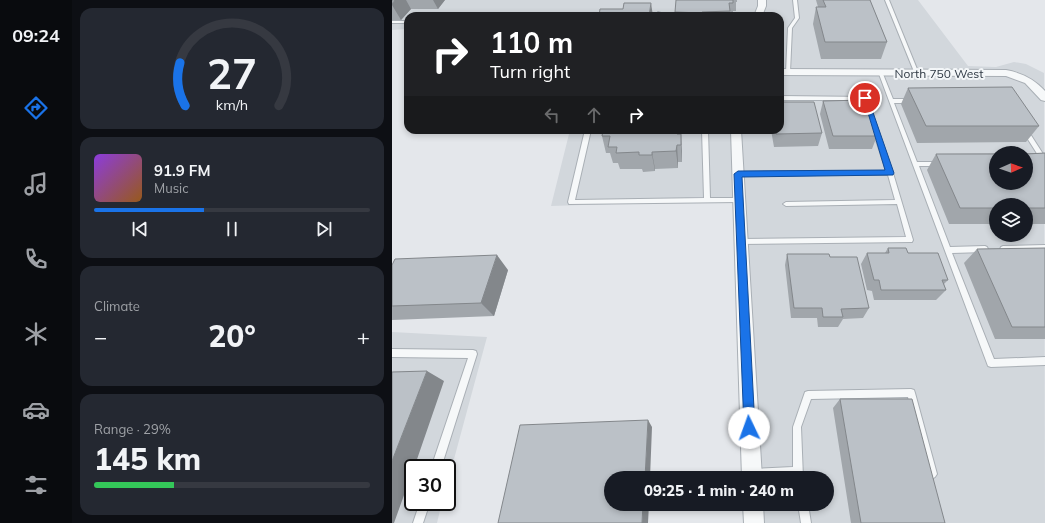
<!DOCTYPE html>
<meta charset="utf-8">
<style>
body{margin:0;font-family:Mulish,sans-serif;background:#242831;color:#f1f3f6;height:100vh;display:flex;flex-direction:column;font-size:15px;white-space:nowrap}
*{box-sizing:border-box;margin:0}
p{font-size:13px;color:#9ea1a6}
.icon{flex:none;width:22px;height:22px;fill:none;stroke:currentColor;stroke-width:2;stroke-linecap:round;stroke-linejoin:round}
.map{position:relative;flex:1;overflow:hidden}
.panel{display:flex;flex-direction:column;gap:8px;padding:8px;background:#0d0f14;width:320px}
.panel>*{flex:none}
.guide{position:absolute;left:12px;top:12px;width:380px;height:122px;border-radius:12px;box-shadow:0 2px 6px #0003;background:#202124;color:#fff;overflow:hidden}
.needle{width:26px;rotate:88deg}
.controls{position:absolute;left:597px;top:146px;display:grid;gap:8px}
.controls a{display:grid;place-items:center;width:44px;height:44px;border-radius:50%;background:#171b24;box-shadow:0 2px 6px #0003;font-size:20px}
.speed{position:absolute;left:12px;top:459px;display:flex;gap:8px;font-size:20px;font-weight:700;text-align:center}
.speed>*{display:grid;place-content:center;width:52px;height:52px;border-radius:50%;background:#171b24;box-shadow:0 2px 6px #0003;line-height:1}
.speed .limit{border:2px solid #111;border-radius:6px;background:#fff;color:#111}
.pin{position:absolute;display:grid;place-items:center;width:34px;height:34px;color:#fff;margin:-17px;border:2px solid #fff;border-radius:50%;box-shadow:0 1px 4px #0007}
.me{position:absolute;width:44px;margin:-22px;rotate:357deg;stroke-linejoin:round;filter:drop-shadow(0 0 3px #0008)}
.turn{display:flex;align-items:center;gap:14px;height:84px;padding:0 20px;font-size:18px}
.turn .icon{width:52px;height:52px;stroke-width:2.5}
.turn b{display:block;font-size:28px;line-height:34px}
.lanes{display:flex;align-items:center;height:38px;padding:0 20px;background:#0003;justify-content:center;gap:20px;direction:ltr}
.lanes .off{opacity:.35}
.big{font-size:30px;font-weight:800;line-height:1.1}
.panel .widget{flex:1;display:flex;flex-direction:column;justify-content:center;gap:6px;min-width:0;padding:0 14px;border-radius:12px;background:#242831}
.panel .dial{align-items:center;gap:0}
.dial svg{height:104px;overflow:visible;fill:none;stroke:#363941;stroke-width:7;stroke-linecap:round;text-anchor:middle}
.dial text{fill:#f1f3f6;stroke:none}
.song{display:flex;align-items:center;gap:12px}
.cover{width:48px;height:48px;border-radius:6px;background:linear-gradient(135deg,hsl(270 70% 55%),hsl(30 70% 35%))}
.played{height:4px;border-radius:2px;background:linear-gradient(90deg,#1a73e8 40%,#363941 40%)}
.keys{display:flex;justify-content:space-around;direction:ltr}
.heat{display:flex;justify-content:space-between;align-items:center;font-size:22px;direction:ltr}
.charge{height:6px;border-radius:3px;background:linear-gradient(90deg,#34c759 29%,#363941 0)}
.trip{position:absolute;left:212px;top:471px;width:230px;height:40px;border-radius:20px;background:#171b24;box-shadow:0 2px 6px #0003;font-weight:800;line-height:40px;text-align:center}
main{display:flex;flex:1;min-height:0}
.tabs{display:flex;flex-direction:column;width:72px;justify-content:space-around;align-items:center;background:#090b0e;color:#9ea1a6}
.tabs .icon{width:28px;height:28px}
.tabs .current{color:#1a73e8}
.tabs b{font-size:18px;color:#f1f3f6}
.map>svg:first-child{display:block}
.built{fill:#d2d7dc;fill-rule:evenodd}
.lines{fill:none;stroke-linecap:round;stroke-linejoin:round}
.lane-casing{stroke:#a9afb5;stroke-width:2}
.street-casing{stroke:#a9afb5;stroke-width:2}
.lane{fill:#f6f8f9;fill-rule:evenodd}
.street{fill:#f6f8f9;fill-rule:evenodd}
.wall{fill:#a1a6ab}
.shaded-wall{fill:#83878b}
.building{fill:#bbc1c7;stroke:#83878b}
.route{fill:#1a73e8;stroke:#114b97}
.labels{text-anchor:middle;stroke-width:4;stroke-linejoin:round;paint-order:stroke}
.far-street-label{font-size:12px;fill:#2d3742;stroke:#f3f6f8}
</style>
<main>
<nav class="tabs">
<b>09:24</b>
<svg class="icon current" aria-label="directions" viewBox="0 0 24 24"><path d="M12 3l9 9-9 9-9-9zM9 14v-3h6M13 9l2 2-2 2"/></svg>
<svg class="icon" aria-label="music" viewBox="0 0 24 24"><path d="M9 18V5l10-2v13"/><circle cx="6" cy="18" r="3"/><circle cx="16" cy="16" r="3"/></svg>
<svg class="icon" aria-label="phone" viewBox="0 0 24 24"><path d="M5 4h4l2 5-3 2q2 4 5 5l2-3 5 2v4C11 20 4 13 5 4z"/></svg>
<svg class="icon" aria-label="climate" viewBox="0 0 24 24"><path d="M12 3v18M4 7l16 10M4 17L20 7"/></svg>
<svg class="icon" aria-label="car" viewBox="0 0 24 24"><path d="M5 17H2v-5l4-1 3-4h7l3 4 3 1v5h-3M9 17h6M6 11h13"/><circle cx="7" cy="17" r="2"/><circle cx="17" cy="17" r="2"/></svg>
<svg class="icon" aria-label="filters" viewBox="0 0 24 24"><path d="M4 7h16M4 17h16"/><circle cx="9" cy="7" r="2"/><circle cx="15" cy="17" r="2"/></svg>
</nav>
<section class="panel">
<div class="widget dial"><svg viewBox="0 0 100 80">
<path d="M14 69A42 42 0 1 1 86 69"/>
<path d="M14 69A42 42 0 0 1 10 36" stroke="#1a73e8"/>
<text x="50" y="56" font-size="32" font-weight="700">27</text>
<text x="50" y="72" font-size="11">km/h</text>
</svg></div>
<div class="widget">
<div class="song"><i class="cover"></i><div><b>91.9 FM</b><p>Music</p></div></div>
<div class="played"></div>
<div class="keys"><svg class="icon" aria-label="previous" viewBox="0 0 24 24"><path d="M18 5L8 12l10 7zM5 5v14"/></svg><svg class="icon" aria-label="pause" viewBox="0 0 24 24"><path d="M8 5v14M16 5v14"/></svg><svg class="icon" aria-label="next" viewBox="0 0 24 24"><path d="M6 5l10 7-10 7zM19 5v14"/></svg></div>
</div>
<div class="widget"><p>Climate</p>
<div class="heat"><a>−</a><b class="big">20°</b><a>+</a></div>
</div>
<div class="widget"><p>Range · 29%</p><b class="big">145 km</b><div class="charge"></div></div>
</section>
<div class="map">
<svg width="653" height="523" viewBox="0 0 653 523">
<rect width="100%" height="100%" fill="#e4e7eb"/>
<path class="built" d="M0,0H526L576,66L604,67L622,62L634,64L652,73L653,523H362L361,504H435V478H360L347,200L159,206L178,130H388V16H16V29L0,30ZM604,153H634V183H604ZM604,205H634V235H604Z
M0,332L95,337L55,485V468H21V502H50L45,523H0Z"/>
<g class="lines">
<g class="lane-casing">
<path id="lane" d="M401,0H405L407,18L400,28L398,72L396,73L394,72L396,28L403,18Z
M493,0H497L527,74V75L523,74Z
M266,12L269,13L268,16H264Z
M0,21H16V23H0Z
M487,73L491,74L501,99H520L523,101L520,103H502L525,162H548L551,164L548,166H527L558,247L593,246L595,247L596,249L595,251L593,252L560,253L602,359L653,357V365L599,367L596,366L487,74Z
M388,96L475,97L501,173L521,240L520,242L347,244L346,242L347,240L349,239L514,237L505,204L394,206L391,204L394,202L503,200L496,175H344L343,174L344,173L346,172L494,171L471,100H388Z
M633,128L635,129L653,157V164L651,163L630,130Z
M193,130H199L183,200L312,198L310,130H316L318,198H347L350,200L347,202L177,204L176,202Z
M653,245V251L611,252L609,251L608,249L609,247L611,246Z
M0,349L81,350L84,351L85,354L49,468H39L76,358L0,357Z
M519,389L522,390L523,393L545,474L543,477L540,479L537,477L535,474L516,397L419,399L409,427L411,478H401V476L372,478L359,477L357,474L359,471L362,469L401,467V427L413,392L416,391Z
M28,502H38L31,523H21Z
M406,504H416L419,523H409Z"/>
</g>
<g class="street-casing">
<path id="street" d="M366,0H374V6L370,16H362L366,6Z
M388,69L614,70C630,73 642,79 653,91V101L649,100L633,83L614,76L388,75Z
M339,130H349L370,478H350Z
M351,504H371L372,523H352Z"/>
</g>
<use href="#lane" class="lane"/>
<use href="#street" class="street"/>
</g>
<path class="wall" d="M0,0H53L46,9H19L9,20H0Z
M284,0H345V2H344V11H341V15H338V16H284Z
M424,0H478L495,42L489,59H429L421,24L424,7H426Z
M516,88L647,126L634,142L525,143L509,104Z
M431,101L485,136L480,149H437L428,114Z
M211,130H291V131H287V134L290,151V162H286V168L263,169V171L251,172L250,169H228L226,163H221L218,153H214L210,136Z
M379,130H388L430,133L426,146L382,147Z
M653,153V224H634V205H604V224H557L535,170L544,154Z
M496,248L556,280L552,284L554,290L544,300H482L480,291L475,290L469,264L475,253H493Z
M653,248V339H603L572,263L585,249Z
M395,254L438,257L477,308L471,318L451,319L446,327H426L425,318H399L393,265Z
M0,265L116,270L102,316L0,320Z
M448,399L553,523H459L441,408Z"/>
<path class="shaded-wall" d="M3,0H14L19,9L9,20L0,5V4Z
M41,0H53L46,9Z
M259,3L261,16H257Z
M285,130H287V145L285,134Z
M289,134L290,151V162L289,145Z
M285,145L286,162V168L284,151Z
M260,152L263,169V171L260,155Z
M105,255L116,270L102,316L89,303Z
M35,371L52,381L22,468H21V470L2,523H0V461Z
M256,420L260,427L258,478H253Z
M251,504H257L256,523H250Z"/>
<path class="building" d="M0,0H3L0,4Z
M284,0H341V3H337L338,11L310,12V13L283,12Z
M431,0H478L495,42H433L424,7H434Z
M232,3H259L257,16H207L208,9H231Z
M620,87L647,126H534L516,88Z
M472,100L485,136H441L431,101Z
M388,102H422L430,133L384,134L383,130H388Z
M211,130H285V134H289V145H285L284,151L260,152V155H247V152L224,153L225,147H216L218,136H210Z
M653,153V208H634V205H604V208H568L544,154H604V183H634V154Z
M496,248H514L516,253H546L556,280H550L554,290H489L487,280H482L475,253H497Z
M653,248V327H620L585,249Z
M395,254H437L438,257H465L477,308L449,309L451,317H431L430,308H402Z
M105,255L89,303L0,306V265L3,259Z
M35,371L0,461V372Z
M448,399H520L553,523H469Z
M256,420L253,478H219V504H251L250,523H106L128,425Z"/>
<path class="route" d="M471,96L476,98L502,173L501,175L350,177L363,428L362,432L357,433L353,432L352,428L342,174L346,171L493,170Z"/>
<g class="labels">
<g class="far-street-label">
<text x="547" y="78">North 750 West</text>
</g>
</g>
</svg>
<div class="controls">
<a><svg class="needle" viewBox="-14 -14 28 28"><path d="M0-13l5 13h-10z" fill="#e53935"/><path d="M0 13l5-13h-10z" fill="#9ea1a6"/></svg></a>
<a><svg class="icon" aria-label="layers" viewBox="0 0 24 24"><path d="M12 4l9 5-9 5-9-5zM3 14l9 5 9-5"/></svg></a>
</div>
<div class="speed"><div class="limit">30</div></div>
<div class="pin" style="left:473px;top:98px;background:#d93025"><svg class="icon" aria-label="arrive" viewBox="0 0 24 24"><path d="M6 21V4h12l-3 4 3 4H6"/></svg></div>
<svg class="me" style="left:357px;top:428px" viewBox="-20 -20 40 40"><circle r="19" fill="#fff"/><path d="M0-13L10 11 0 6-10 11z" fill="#1a73e8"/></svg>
<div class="trip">09:25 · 1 min · 240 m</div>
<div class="guide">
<div class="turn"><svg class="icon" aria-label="right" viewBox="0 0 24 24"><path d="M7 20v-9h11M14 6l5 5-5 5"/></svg><div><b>110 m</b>Turn right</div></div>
<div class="lanes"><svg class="icon off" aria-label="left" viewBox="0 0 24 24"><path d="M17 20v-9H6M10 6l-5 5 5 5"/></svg><svg class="icon off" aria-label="ahead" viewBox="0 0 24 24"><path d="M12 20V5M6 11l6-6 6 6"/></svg><svg class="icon" aria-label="right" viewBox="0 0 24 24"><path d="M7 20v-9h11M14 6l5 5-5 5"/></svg></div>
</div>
</div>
</main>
